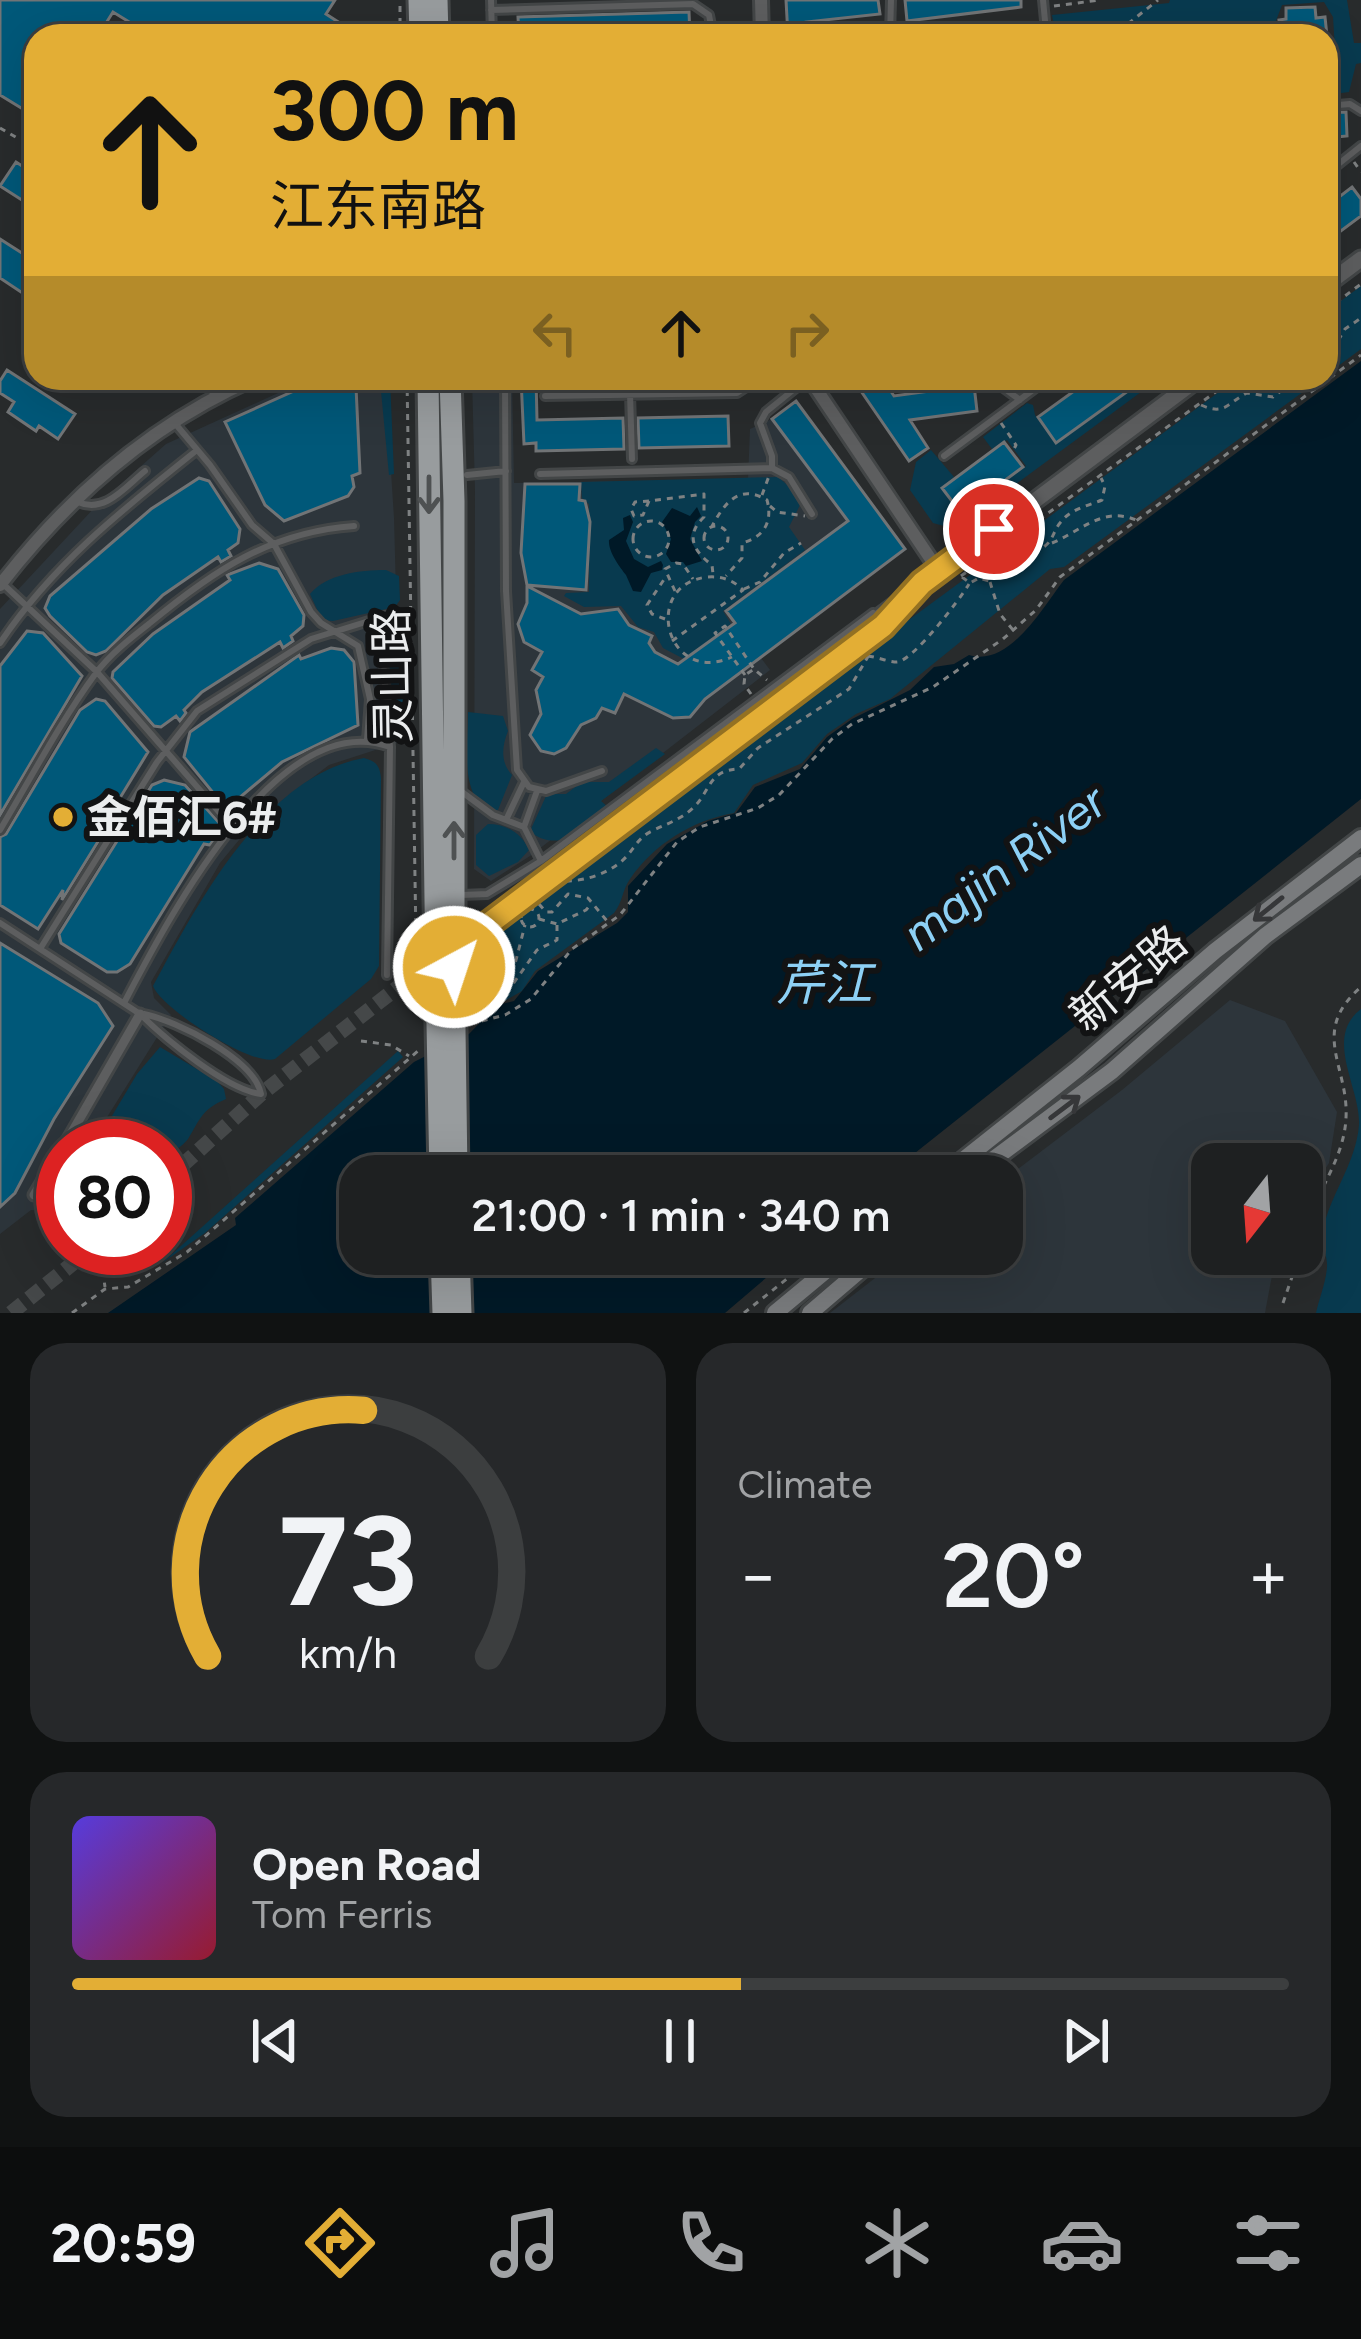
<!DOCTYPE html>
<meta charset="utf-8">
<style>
body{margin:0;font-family:Figtree,"Noto Sans SC",sans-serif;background:#26282a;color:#f1f3f6;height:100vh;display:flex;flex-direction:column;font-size:45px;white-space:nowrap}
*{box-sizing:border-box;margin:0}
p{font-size:39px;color:#a1a3a5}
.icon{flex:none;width:66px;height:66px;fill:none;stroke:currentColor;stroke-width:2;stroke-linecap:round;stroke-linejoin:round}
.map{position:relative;height:1313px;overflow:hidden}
.drawer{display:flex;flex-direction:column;gap:30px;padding:30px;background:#101212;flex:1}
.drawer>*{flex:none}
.hud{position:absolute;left:24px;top:24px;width:1314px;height:366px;border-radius:36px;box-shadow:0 12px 48px #0002,0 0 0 3px #3c3e3f;background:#e3ae35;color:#111;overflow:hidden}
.needle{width:78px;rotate:197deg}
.tools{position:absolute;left:1191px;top:1143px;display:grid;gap:24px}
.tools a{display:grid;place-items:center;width:132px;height:132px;border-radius:24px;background:#1e2021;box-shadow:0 12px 48px #0002,0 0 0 3px #3c3e3f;font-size:60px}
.speed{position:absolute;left:36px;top:1119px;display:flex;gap:24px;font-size:60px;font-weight:700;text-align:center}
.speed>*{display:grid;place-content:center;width:156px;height:156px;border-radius:50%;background:#1e2021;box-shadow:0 12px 48px #0002,0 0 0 3px #3c3e3f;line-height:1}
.speed .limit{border:18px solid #d22;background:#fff;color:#111}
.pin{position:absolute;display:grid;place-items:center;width:102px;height:102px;color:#fff;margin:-51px;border:6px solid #fff;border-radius:50%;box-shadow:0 3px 12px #0007}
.me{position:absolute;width:132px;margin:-66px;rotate:40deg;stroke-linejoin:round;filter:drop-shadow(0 0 9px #0008)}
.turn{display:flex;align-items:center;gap:42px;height:252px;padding:0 48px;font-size:54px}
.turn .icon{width:156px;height:156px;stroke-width:2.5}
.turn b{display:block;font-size:84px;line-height:102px}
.lanes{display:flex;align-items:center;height:114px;padding:0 48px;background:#0003;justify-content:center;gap:60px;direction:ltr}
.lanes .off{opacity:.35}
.big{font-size:90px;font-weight:600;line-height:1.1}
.drawer .widget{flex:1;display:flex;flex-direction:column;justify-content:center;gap:18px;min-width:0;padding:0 42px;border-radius:36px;background:#26282a}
.drawer .dial{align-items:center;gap:0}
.dial svg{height:312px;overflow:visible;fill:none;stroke:#3c3e3f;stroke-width:7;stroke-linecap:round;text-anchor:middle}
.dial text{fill:#f1f3f6;stroke:none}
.song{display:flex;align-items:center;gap:36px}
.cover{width:144px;height:144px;border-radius:18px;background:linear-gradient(135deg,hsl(250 70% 55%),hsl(350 70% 35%))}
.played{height:12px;border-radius:6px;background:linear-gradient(90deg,#e3ae35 55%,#3c3e3f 55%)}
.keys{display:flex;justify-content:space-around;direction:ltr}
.heat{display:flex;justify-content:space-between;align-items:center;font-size:66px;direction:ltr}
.drawer .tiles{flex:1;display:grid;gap:30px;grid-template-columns:1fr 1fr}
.widget:last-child{grid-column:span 2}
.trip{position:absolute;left:339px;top:1155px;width:684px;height:120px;border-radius:36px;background:#1e2021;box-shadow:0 12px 48px #0002,0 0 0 3px #3c3e3f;font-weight:600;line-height:120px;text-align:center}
.tabs{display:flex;height:192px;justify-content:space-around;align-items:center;background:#0c0d0d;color:#a1a3a5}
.tabs .icon{width:84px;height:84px}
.tabs .selected{color:#e3ae35}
.tabs b{font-size:54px;color:#f1f3f6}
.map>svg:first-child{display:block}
.built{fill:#2d353b}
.green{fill:#083a4f}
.water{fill:#001927}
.building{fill:#005879;stroke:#717476;stroke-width:3}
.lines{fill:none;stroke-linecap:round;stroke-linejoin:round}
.tertiary-tunnel{stroke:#454849;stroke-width:15;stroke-dasharray:15 8;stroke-linecap:butt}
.service-casing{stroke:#434647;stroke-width:12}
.pedestrian-casing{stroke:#434647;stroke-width:15}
.minor-casing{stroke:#434647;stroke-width:18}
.tertiary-casing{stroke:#434647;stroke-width:21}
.secondary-casing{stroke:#434647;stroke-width:22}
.trunk-casing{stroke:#434647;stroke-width:27}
.path{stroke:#7f8283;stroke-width:3;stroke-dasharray:6 6;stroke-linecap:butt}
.service{stroke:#5d5e5f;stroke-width:6}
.pedestrian{stroke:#5d5e5f;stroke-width:9}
.minor{stroke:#5d5e5f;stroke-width:12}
.tertiary{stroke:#5d5e5f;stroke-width:15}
.secondary{stroke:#797b7d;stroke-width:16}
.trunk{stroke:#989c9e;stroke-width:21}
.trunk-bridge-casing{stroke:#434647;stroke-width:27;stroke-linecap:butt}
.trunk-bridge{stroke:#989c9e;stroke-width:21}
.oneway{stroke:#4e5152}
.oneway2{stroke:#363739}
.route-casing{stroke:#947122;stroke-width:30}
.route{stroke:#e3ae35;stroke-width:21}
.poi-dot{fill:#e3ae35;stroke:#121314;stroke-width:4.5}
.labels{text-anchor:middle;stroke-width:12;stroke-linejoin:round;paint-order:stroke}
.street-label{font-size:45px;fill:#ebedee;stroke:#121314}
.poi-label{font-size:45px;font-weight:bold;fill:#ebedee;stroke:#121314;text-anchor:start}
.water-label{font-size:48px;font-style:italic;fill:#8dd0f5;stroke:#121314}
</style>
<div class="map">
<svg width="1361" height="1313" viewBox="0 0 1361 1313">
<rect width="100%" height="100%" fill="#282b2c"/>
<path class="built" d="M311,378H378L386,393L394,518L400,742L329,765L253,823L220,863L151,982L154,998L171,1015L89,1146H63V1200L57,1212L31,1210L0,1234V609L96,506L166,444Z
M472,378H512L514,483L748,479L750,429L772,419L848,521L726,611L770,670L530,856L491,881L474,869L475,490Z
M1230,1000L1285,1021L1337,1112L1329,1163L1302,1205V1164H1212V1254H1276L1265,1313H830L906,1254H1002V1181L1122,1090Z"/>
<path class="green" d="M1170,0H1347L1354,43H1361V63L1356,64L1349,92L1326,95V67L1336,64L1333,17L1324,2L1282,5L1274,26L1275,36H1119L1117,31L1056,36L1052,15L1169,3Z
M1361,286V349L1326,375V312Z
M374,378H390L394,474L389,475L381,391Z
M1132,378H1160L955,529L933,523L910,490L916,462L931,450L954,477L941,488L961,514L1026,466L1007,440L992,449L983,437L1027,403L1033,405L1035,415L1056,444L1137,386Z
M1238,378H1322L1064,567L1050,569L890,699L856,714L827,734L802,763L753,785L734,813C693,820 654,844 630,879C622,890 623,902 614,913L535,971L522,991L480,1015L470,1003L475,949L495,924Z
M778,477L793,490L800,505L789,527L805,550L723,611L731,624L684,659L663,648L654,632L638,627L621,606L584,607L564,596L566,593L589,592V504L582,498L581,482Z
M386,570L399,576L400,600L395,607L333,621L322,620L310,594C327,574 360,570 386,570Z
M394,627L402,629L404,722L402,727L391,732L386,666L374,631Z
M468,712L503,716L508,731C502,746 500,762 512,775L498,810L489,813C459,792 468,744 468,712Z
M656,748L665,754L601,801L608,807C585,827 563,853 533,834L531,829L547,794H566L582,782H609Z
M364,758C376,761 380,766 381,778L379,966L371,979L275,1059C252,1067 162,1009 153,986C197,904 264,776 364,758Z
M488,824C506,824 522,833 529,850L518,862L489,876L476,865V835Z
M1361,1009V1313H1316C1319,1299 1326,1282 1327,1267C1328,1255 1320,1245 1323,1231C1329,1196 1356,1164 1359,1125C1361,1088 1323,1038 1361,1009Z
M160,1047L217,1081L224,1089L226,1099C202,1109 200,1119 188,1139C183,1146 171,1153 165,1159V1146H94L137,1074Z
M398,1051L403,1057L205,1233L162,1263Z"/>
<path class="water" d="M1361,361V799L886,1176H360V1254H794L725,1313H108L236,1225L235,1218L414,1062L469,1034L497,1005L514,1001L538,971L617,923L628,912V886L667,844L708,821L736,813L755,787L800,769L827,737L852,719L910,690L934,667L954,664L969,655C1009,668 1043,607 1064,580Z
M697,507L701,516L695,522L690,539L702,561L686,566L683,562H671L666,554L671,539L662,522L672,508L690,516Z
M630,515L633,522L626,541L634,559L648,567L661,561L663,565L662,570L651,573L641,592L633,591L626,575C620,567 608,552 609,540L624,530L623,518Z"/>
<path class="building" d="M0,0H335L326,14L360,36H152L113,12L98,36H36V106L31,114L0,95Z
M786,0H878L880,14L806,22V36H788Z
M905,0H1021V7L907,21Z
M1315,7L1316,18L1325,17L1327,36H1281L1279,20L1286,19V8Z
M689,12L690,36H519L518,17Z
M1346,112L1347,136L1326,138V113Z
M16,162L36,175V209L0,186Z
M1352,187L1361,199V216L1326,242V207Z
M0,239L36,262V302L0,278Z
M7,370L75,414L58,439L39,426L36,431L8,412L14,402L0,393V381Z
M323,378H347L356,387L360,473L352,476L354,487L348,496L284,521L265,505L225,422Z
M521,378H536L537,420L623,418L624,449L536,451V443L524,444Z
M852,378H882L894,396L974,385L977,411L910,420L928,448L909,461Z
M1092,378H1129L1135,386L1056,443L1038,417Z
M796,401L905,549L705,699L690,717L673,718L624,694L615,713L602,708L596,718L581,725L566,748L554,754L541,751L530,735L541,714L536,690L543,677L532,670L542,652L524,642L518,624L527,603V586L581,614L618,609L629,625L652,636L649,643L655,652L678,664L735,623L726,611L848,521L772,419Z
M728,416L729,446L639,448L638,418Z
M1004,442L1023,467L961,513L942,488Z
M199,478L209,481L240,529L238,543L228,550L231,556L221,562L218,557L163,595L106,651L96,655L87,652L50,616L45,608L50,596L151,509Z
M525,484H580L579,500L585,501L590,522L586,590L527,585L521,553Z
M259,563L278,569L304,615L303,626L291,636L293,641L283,648L280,642L202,692L184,710L186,713L180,721L176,716L161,727L154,726L112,678L113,672L153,634L230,580L227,575Z
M27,631L43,633L82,676L0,815V666Z
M331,648L344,650L354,662L358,725L282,762L239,798L241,807L232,816L184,757L190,732L299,655L301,659Z
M96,699L105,701L148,752L115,806L123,801L62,900L63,890L38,929L0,905V837L6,834L80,710Z
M164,780L185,785L223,827L210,845L204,844L130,964L117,972H107L61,943L59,934L152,785Z
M0,943L98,1003L113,1026L54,1119L15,1193L0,1207Z"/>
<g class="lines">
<path class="tertiary-tunnel" d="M165,1181L261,1094L715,740
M11,1313L92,1248"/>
<g class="service-casing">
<path id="service" d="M491,0L492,36
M491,10L693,4L709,15L713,36
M890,36L891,0
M1042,36L1046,31L1043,0
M1326,106L1350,104L1361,111
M1326,174L1361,146
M202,378L215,396
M505,378L506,591L517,770L529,787L546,791L602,771
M625,378L630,393L632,459
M808,378L766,412L760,423L772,456V468L789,477L812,514
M990,378L1020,400
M900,382L938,378
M545,396L737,393L760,378
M173,421L210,465L252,525L274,544L311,612L321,623L358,646L370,699L367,740
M944,456L1049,378
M540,474L772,468
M467,475L506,471
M78,502C105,514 125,487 145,471
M2,583L97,672L233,828
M0,643C53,564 123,509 197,450
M384,670L390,747L387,975
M462,792L493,815L524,827L541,861
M506,820L524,782
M524,827L537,791
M0,830C31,778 60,722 96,673C110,654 132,637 150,623C213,571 270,532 354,526
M462,895L487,894L541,861L873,613
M0,923L140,1014C165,1039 227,1090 261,1094
M40,949L157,762L197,711L311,639L385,616
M460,950L883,626L904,605
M124,1003C165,925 277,705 390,747
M144,1014C177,1021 254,1059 261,1094
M58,1199L63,1204"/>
</g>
<g class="pedestrian-casing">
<path id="pedestrian" d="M64,1146L140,1014
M34,1195L63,1147"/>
</g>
<g class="minor-casing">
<path id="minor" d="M761,0L762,36
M809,378L938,570
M0,585C69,496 152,423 256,378"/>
</g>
<g class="tertiary-casing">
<path id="tertiary" d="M1326,285L1361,259
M715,740L1199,378"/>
</g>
<g class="secondary-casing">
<path id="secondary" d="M943,1176L1079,1068L1215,951L1361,838
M971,1176L1112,1071L1265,936L1361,865
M775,1313L846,1254
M810,1313L879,1254"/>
</g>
<g class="trunk-casing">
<path id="trunk" d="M419,0L420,36
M437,0L438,36
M428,378L436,973
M450,378L454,501V957
M441,1254L443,1313
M459,1254L461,1313"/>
</g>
<path class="path" d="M1054,6L1100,0
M400,36V2
M1127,36L1129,23L1158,0
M0,128L19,139
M1354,162L1361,172
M1326,310L1361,284
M1326,361L1345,329L1361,318
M407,378L416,940
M1201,405C1225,416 1227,403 1247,393L1273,397L1298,378
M1001,423L1016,445L1013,451
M762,495L769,476
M649,501L635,502L631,509L634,516L643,515L649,501L704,494V517C685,535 693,551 712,565L713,574
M770,506L777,512L805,516
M633 539a18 18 0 1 1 36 0a18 18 0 1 1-36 0Z
M704 538a12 12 0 1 1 24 0a12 12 0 1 1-24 0Z
M711,528C724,504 738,483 767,500C773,522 764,537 742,543V558L726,576
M1011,543L1042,545
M1052,543C1081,531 1103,506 1136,520
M961,576L1235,378
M962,577L970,583L979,578L989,581C1011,570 1026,560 1045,546C1053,540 1054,530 1060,523C1070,509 1087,506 1102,500L1105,486L1101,478
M990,582L1000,614L1013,630
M744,589L760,582L784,553L801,543
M675,591L665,569L676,563L683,564L693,579
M665,619L652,614L647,605L665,578
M672,641L743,590C733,580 722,576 708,577C641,583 665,687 732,657
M868,656C877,657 889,662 897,662C913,661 960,599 969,584
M745,675L715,633L725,626L754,669
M751,694L744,684L745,675L754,669L767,680
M566,881C586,881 611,873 626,857C635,847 639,837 652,831C666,824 680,820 693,808C711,791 708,770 739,769L758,748L849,689L873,648
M539,904L546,912H552L568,894L588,898L607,921
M521 918a9 9 0 1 1 18 0a9 9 0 1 1-18 0Z
M539,919L557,924L586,910L592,903
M494,994L508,991L537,950L557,940V924
M474,1020L501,977L515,964L525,925
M470,1024L505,1015L531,999L572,949L620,915L677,842L700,827L758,808L779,795L832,739L852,724L933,687L1003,639L1036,610L1060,577L1361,355
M361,1041L391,1045L409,1056
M917,1176L934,1162
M1302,1242C1310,1199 1344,1163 1346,1118C1349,1066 1309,1032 1361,987
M86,1253L103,1273L105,1287
M1283,1303L1300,1254
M72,1313L105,1289L128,1287L187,1252L419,1050
M744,1313L818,1254"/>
<use href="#service" class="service"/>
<use href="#pedestrian" class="pedestrian"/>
<use href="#minor" class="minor"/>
<use href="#tertiary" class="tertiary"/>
<use href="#secondary" class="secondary"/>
<use href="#trunk" class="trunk"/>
<g class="trunk-bridge-casing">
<path id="trunk-bridge" d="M454,957L457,1176
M436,973L440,1176"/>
</g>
<use href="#trunk-bridge" class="trunk-bridge"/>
</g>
<defs><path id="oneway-shaft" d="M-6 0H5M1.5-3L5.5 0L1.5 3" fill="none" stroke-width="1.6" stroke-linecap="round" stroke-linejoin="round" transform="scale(3)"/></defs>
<g class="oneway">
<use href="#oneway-shaft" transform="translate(429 495) rotate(90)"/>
<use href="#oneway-shaft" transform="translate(454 840) rotate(-90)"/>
</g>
<g class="oneway2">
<use href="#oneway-shaft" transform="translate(1268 909) rotate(141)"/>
<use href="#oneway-shaft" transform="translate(1065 1107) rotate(-37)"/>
</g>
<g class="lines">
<g class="route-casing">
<path id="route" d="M454,967V958L466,941L883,626L922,583L994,529"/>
</g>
<use href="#route" class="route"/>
</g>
<circle class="poi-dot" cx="63" cy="817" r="12"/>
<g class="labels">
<g class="street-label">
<text transform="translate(392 676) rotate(-91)" y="16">灵山路</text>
<text transform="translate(1128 978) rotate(-40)" y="16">新安路</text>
</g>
<g class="poi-label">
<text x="87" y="833">金佰汇6#</text>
</g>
<g class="water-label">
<text transform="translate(1004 867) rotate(-37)" y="17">majin River</text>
<text x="824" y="1000">芹江</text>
</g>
</g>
</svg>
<div class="tools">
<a><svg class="needle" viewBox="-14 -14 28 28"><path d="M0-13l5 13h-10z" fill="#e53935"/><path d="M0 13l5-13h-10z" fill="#a1a3a5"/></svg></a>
</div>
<div class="speed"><div class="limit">80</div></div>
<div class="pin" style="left:994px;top:529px;background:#d93025"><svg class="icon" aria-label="arrive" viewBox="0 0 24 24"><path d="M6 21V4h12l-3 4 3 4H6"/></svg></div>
<svg class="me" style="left:454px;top:967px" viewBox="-20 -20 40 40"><circle r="17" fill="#e3ae35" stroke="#fff" stroke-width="3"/><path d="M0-11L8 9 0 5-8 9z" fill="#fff"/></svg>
<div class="trip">21:00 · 1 min · 340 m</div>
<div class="hud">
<div class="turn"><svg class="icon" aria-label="ahead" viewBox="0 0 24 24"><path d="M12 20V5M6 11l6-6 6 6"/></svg><div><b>300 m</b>江东南路</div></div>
<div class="lanes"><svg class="icon off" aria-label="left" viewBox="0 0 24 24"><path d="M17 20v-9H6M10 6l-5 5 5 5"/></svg><svg class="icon" aria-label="ahead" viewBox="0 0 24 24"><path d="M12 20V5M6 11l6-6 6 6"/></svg><svg class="icon off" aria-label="right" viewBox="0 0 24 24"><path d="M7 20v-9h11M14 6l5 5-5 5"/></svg></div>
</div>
</div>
<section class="drawer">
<div class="tiles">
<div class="widget dial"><svg viewBox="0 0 100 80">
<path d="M14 69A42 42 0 1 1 86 69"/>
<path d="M14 69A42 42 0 0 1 54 6" stroke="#e3ae35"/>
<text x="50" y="56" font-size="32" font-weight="700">73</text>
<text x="50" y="72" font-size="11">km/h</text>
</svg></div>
<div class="widget"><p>Climate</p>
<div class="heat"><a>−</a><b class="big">20°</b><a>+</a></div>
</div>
<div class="widget">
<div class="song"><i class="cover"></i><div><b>Open Road</b><p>Tom Ferris</p></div></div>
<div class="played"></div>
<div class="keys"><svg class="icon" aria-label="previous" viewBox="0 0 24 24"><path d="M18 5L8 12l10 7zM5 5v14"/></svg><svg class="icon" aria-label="pause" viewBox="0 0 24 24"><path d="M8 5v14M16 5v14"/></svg><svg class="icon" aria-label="next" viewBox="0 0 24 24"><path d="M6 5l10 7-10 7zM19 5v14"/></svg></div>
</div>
</div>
</section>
<nav class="tabs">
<b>20:59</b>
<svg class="icon selected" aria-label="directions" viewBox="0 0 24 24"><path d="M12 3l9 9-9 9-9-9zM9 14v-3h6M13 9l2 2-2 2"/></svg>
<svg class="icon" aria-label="music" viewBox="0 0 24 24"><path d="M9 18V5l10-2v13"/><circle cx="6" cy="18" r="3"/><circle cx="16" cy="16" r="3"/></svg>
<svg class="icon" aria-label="phone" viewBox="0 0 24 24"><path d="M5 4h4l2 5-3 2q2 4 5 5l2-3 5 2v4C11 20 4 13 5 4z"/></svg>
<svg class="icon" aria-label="climate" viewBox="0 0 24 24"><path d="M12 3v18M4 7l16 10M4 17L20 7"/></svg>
<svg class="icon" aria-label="car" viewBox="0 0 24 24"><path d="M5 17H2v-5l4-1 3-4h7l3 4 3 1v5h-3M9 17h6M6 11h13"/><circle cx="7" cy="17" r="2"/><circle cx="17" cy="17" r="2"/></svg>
<svg class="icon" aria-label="filters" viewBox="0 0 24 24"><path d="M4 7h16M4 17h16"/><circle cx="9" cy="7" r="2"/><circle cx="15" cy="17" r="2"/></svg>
</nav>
